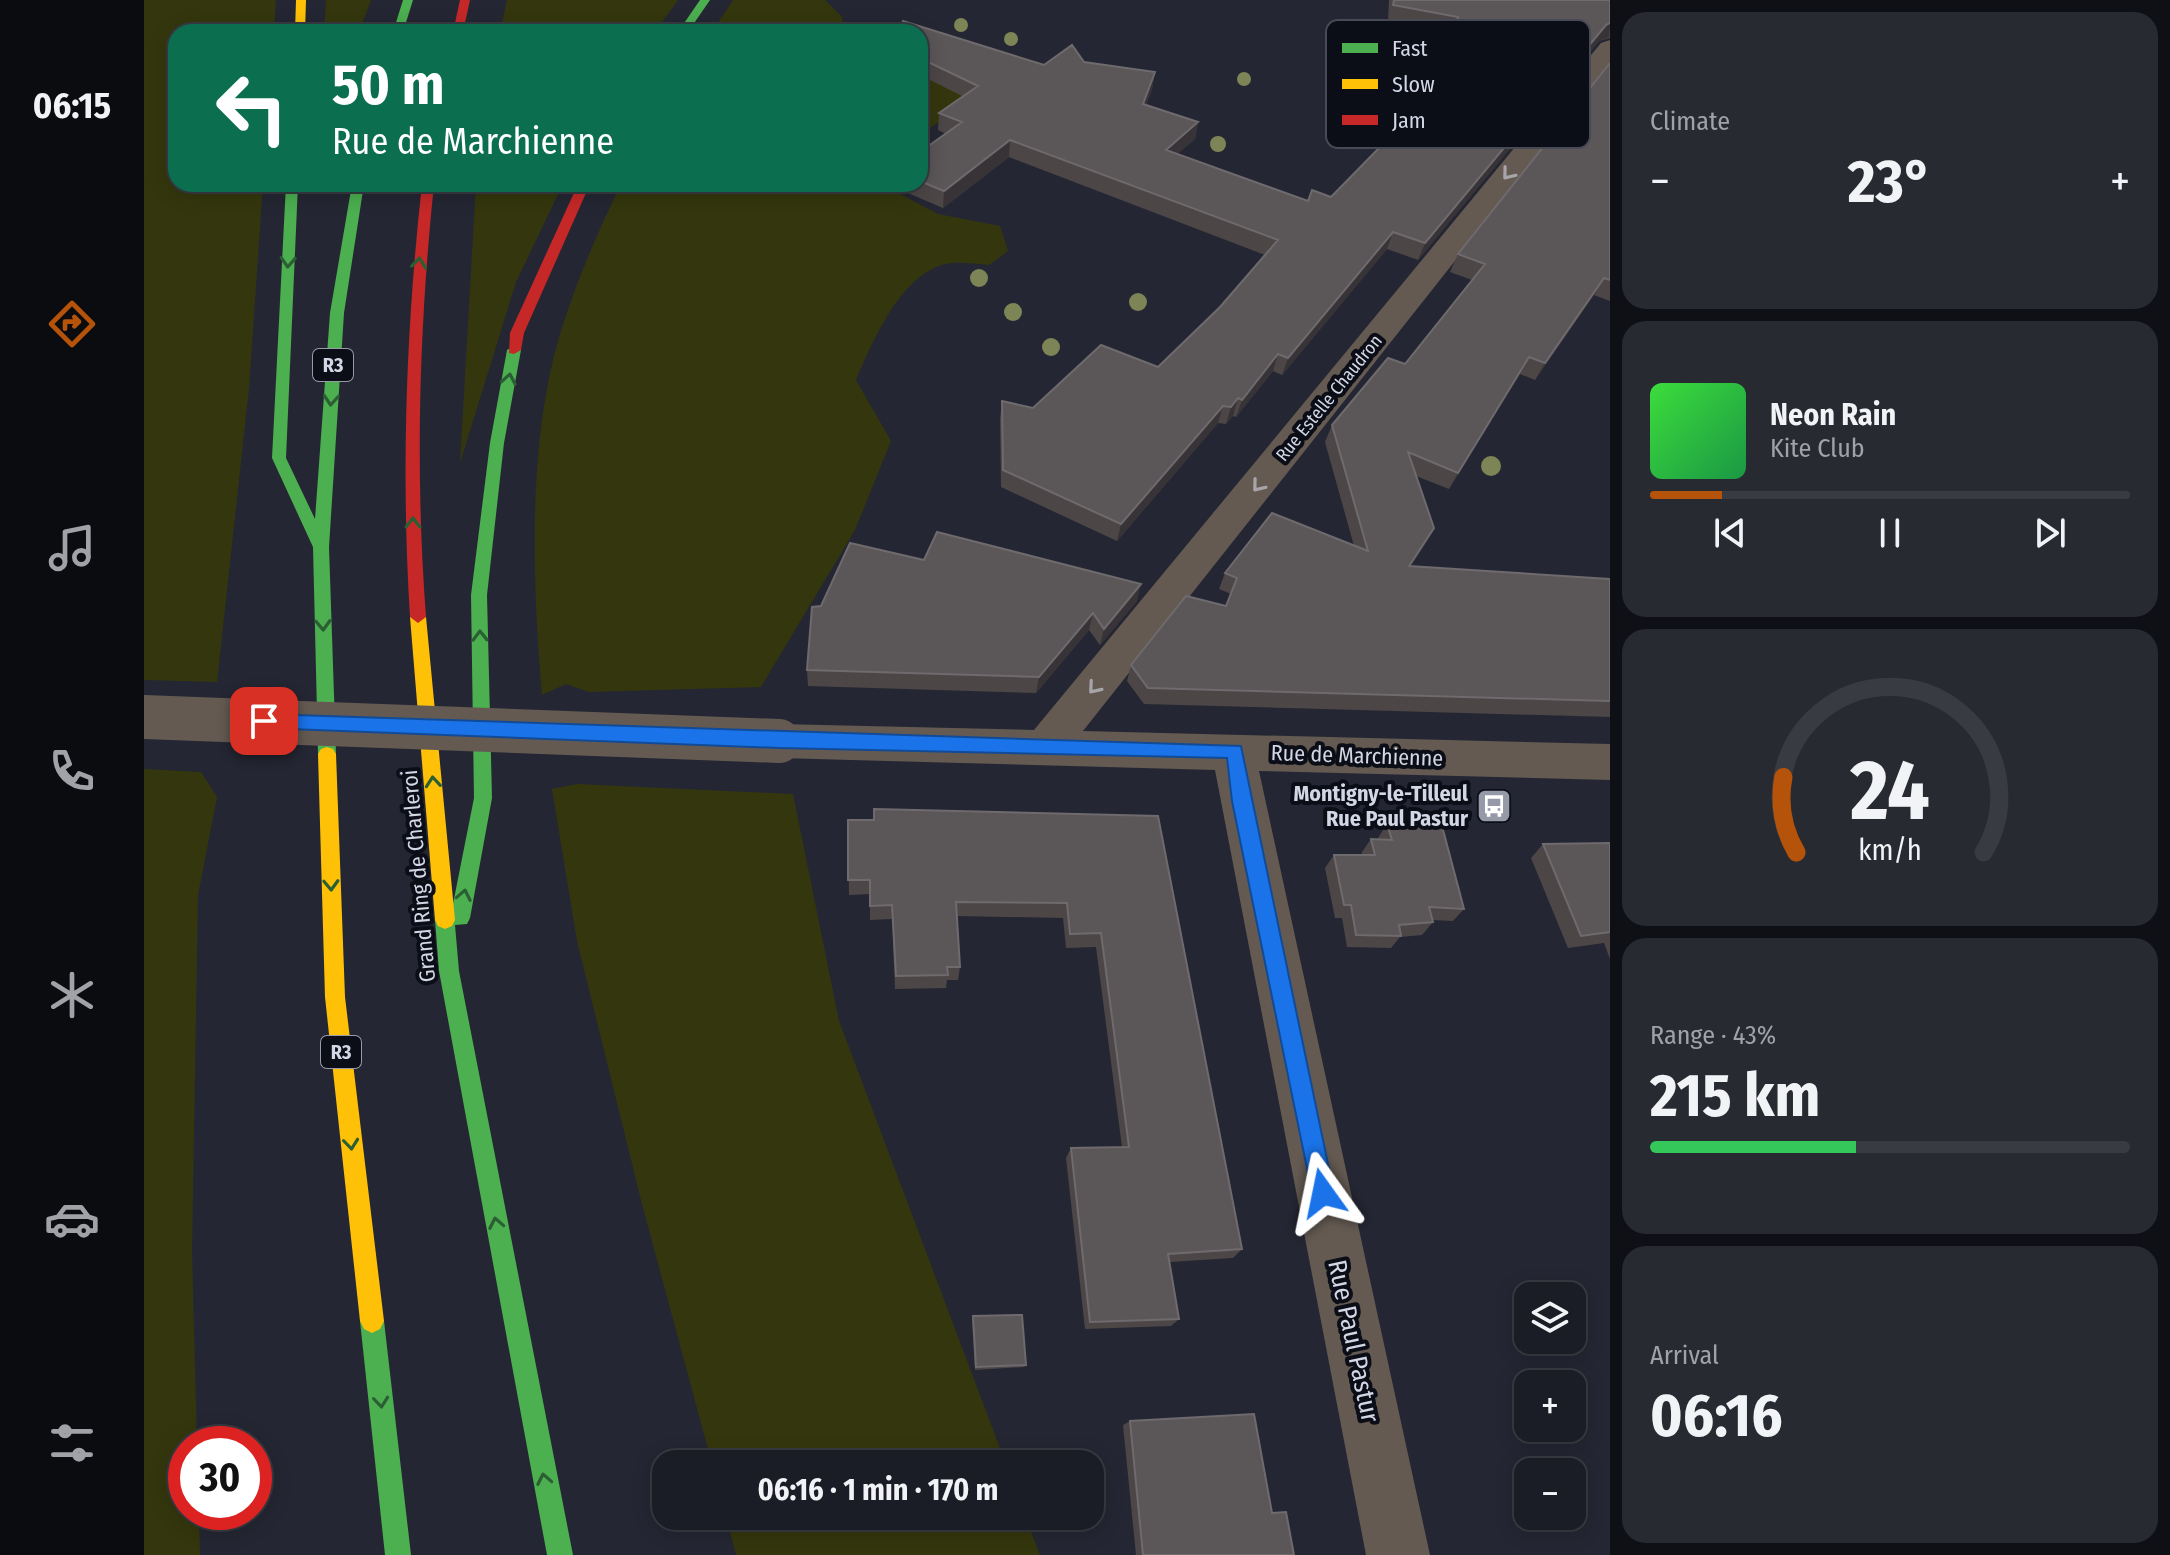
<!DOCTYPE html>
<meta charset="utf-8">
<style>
body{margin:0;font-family:"Fira Sans Condensed",sans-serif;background:#282a32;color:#f1f3f6;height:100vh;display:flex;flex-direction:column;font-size:30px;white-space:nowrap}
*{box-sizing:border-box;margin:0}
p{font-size:26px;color:#a0a2a7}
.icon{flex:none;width:44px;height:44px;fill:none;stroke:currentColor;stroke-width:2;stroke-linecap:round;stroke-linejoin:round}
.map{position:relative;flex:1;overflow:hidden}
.sheet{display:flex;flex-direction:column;gap:12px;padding:12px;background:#0f1015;width:560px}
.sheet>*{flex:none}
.banner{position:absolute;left:24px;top:24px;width:760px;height:168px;border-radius:24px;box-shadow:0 4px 20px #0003,0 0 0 2px #393b43;background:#0b6e4f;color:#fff;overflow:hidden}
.fabs{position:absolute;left:1370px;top:1282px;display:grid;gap:16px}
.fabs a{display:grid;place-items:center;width:72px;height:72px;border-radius:16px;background:#1b1d26;box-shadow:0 4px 20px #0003,0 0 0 2px #393b43;font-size:40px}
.speed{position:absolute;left:24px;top:1426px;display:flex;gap:16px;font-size:40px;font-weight:700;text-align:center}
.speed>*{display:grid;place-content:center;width:104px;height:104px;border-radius:50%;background:#1b1d26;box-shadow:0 4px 20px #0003,0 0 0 2px #393b43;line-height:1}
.speed .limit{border:12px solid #d22;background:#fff;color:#111}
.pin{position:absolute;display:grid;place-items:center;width:68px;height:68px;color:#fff;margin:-34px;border-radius:16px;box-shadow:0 4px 12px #0006}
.me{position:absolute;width:88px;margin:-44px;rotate:348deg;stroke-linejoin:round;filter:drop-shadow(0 0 6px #0008)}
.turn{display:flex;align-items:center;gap:28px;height:168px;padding:0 32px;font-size:36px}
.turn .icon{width:104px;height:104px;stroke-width:2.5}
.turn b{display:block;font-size:56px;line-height:68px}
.big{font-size:60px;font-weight:700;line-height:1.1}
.sheet .card{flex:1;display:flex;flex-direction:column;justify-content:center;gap:12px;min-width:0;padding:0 28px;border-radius:24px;background:#282a32}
.sheet .dial{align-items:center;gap:0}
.dial svg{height:208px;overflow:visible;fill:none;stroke:#393b43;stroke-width:7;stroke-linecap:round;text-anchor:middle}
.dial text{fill:#f1f3f6;stroke:none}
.song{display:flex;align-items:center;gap:24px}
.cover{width:96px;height:96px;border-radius:12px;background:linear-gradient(135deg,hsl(120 70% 55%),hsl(140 70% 35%))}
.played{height:8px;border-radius:4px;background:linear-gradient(90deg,#b45309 15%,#393b43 15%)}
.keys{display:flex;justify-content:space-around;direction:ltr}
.heat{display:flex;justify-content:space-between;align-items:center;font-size:44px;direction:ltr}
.charge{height:12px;border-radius:6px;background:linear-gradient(90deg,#34c759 43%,#393b43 0)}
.trip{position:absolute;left:508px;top:1450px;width:452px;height:80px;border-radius:24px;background:#1b1d26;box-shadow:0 4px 20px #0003,0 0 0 2px #393b43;font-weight:700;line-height:80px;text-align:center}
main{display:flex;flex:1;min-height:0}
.menu{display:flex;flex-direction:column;width:144px;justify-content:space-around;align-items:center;background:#0b0c0f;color:#a0a2a7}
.menu .icon{width:56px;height:56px}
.menu .selected{color:#b45309}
.menu b{font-size:36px;color:#f1f3f6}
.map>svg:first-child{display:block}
.green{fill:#34370d}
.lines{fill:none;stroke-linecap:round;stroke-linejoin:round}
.street{fill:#645a52;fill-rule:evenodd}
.fast{fill:#4caf50;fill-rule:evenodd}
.slow{fill:#ffc107;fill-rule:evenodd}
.jam{fill:#c62828;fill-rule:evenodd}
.street-bridge{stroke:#645a52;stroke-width:44}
.tree{fill:#7d8456}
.wall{fill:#4d4646}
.shaded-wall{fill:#373337}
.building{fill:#5b5657;stroke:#6e6a6d;stroke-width:2}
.oneway{stroke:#a7a5aa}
.oneway2{stroke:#2c5e34}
.route{fill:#1a73e8;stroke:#114b97;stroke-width:2}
.labels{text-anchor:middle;stroke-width:8;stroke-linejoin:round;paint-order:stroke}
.far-street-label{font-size:18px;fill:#d3d7e5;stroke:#0b0d17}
.shield{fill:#0b0d17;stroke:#979aa7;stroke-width:2}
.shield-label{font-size:20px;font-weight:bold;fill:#d3d7e5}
.street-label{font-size:22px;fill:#d3d7e5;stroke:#0b0d17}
.poi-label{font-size:22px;font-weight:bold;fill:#d3d7e5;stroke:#0b0d17;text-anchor:end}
.near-street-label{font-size:26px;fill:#d3d7e5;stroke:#0b0d17}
.key{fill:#0b0d17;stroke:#474a55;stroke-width:2}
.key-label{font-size:22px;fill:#d3d7e5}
</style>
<main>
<nav class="menu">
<b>06:15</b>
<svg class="icon selected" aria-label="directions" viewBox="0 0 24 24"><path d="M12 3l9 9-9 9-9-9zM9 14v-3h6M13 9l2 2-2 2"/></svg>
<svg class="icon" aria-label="music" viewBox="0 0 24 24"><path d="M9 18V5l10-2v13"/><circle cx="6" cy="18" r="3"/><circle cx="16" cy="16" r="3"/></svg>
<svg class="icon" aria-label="phone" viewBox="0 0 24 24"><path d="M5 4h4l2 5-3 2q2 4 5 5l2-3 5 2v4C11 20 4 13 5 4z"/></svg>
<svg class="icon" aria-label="climate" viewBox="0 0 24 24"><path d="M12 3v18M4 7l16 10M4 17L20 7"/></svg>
<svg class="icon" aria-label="car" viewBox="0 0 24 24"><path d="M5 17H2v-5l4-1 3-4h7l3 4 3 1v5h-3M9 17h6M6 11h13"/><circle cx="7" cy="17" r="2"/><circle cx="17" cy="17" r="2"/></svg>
<svg class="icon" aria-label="filters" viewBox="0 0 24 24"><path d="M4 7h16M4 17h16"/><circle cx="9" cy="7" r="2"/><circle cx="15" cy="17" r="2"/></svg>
</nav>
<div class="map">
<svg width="1466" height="1555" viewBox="0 0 1466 1555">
<rect width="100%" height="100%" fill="#242733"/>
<path class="green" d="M0,0H132L130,32H32V184H119L105,388L73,682L0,680Z
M182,0H227L215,32H180Z
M363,0H534L511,32H356Z
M589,0H681L698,17L700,32H568Z
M776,57L844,66L823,105L784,129L776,140Z
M332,184H419L372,282L316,463Z
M477,184H746L745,188L794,214L856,226L864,251L845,265C833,264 820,262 808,263C759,268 729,341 712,380L747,441L711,530L617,687L445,692L422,684L398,695C389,588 384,465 409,360C424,300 450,240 477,184Z
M0,769L57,772L73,797L54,895L48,1252L53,1444H42V1512H55L56,1555H0Z
M433,784L649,794L695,1021L862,1464H568L498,1204L433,941L408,789Z
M582,1516H881L896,1555H592Z"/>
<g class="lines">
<path class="street" d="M1466,40V65L939,731L1466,744V780L1115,771L1286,1555H1222L1071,770L635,758L620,753L613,741L620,729L635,724L890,730L1457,43Z"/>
<path class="fast" d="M259,0H269L259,32H249Z
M556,0H566L544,32H534Z
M142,184H154L142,458L171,519L186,313L208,184H220L200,313L185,547L192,754L189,759H177L174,754L169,547L128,458Z
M370,346L377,350L360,443L343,595L348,798L326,918L323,924L311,925L315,971L429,1555H403L295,971L291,920L294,914L301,911L307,914L330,798L327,595L346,443L363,350Z
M228,1309L236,1313L240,1321L267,1555H241L216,1321L220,1313Z"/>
<path class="slow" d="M152,0H162L161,32H151Z
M274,611L282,617L311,920L308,926L301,929L294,926L291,920L266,617Z
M183,747L189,749L192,754L201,997L240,1321L236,1329L228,1333L220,1329L216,1321L181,997L174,754L177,749Z"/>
<path class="jam" d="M316,0H326L319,32H309Z
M278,184H290C275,329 271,472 282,617L274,623L266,617C257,472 262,329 278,184Z
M434,184H446L380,333L377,350L370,354L365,353L366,333Z"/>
<path class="street-bridge" d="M0,717L635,741"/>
</g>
<g class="tree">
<circle cx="817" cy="25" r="7"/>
<circle cx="867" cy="39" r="7"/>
<circle cx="1100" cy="79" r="7"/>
<circle cx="1074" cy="144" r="8"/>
<circle cx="835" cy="278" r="9"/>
<circle cx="994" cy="302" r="9"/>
<circle cx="869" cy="312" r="9"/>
<circle cx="907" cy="347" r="9"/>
<circle cx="1347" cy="466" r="10"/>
</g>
<path class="wall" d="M1245,0H1466V38L1455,41L1274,260L1243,249L1138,375L1129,371L1092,417L1089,416L1082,424L1074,423L973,541L857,487L856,419L858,401L889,408L1014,367L1076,307L1121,255L865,157L799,208L750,187V184H776V152L802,134L794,130L795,113L820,97L776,75V32L900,65L940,62L1011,72L1008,89L1002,105L1054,122L1051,139L1033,154L1164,201L1187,197L1288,100L1308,33L1244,21Z
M1466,63V301L1450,295L1391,380L1376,374L1305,489L1272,476L1281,544L1267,566L1466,579V717L1000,704L983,681L987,665L1082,606L1087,594L1075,589L1081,573L1210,546L1181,442L1188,425L1261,364L1328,280L1306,272L1314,254Z
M780,560L993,601L956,645L945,630L892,693L664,686L663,670L677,606Z
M1014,816L1098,1249L1089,1258L1026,1262L1035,1319L1027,1326L941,1329L922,1158L927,1148L978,1147L952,947L922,948L919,918L812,916L816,967L814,980H803L802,988L751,989L748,919L726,920V894L705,895L704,820Z
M1243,824L1320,909L1309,921L1288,920L1289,922L1278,935L1256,937L1247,948L1203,947L1198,918H1191L1181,868L1190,855H1218V852L1227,839H1234V838Z
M1466,843V959L1460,943L1424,948L1387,858L1399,844Z
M829,1316L882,1365L880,1367L831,1370L828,1320Z
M986,1421L1128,1513L1150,1555H992L979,1425Z"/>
<path class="shaded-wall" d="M1466,23L1465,37L1455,41L1274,260L1281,243L1462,25Z
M1011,72L1008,89L996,121L999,104Z
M1054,122L1051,139L1018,167L1022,150Z
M866,140L865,157L799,208L800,191Z
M1249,232L1243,249L1138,375L1144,358Z
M1460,278L1450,295L1391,380L1401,363Z
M1134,354L1129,371L1092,417L1098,400Z
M1385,357L1376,374L1305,489L1314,473Z
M1094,398L1089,416L1082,424L1087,407Z
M1079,406L1074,423L973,541L977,524Z
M1290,528L1281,544L1256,583L1265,566Z
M997,584L993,601L956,645L960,629Z
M949,613L945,630L892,693L895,677Z"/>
<path class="building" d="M1250,0H1466V23L1462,25L1281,243L1249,232L1144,358L1134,354L1098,400L1094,398L1087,407L1079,406L977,524L859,470L858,401L889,408L957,345L1014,367L1076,307L1134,240L866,140L800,191L776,181V152L818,122L795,113L834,86L776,58V32H755L759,21L900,65L928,45L940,62L1011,72L999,104L1054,122L1022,150L1164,201L1168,190L1187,197L1283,99L1289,100L1314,17L1249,5Z
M1466,63V280L1460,278L1401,363L1385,357L1314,473L1264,452L1290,528L1265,566L1466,579V701L1004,688L987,665L1042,596L1082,606L1093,578L1081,573L1128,513L1224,551L1188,425L1244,358L1261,364L1341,264L1314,254Z
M793,532L997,584L960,629L949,613L895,677L663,670L668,607L677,606L706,543L780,560Z
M730,809L1014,816L1098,1249L1024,1254L1035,1319L946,1322L927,1148L985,1147L957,933L926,934L923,903L812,902L816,967H803L804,975L752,976L748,905L726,906V880H704V820H730Z
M1243,824L1298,826L1320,909L1285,907L1289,922L1255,925L1257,936L1212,935L1207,905H1200L1190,855H1231L1227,839L1248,840Z
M1466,843V932L1437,936L1399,844Z
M878,1315L882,1365L832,1367L829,1316Z
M1110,1414L1128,1513L1142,1512L1150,1555H999L986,1421Z"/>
<defs><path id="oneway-chevron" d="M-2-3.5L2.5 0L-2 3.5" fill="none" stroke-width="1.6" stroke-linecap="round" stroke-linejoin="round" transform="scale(2)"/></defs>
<g class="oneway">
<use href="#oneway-chevron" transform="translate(1364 174) rotate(129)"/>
<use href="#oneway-chevron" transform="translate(1114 486) rotate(129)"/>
<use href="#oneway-chevron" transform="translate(950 688) rotate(130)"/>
</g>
<g class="oneway2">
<use href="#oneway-chevron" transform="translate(144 262) rotate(93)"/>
<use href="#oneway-chevron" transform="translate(275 263) rotate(-83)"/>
<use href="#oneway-chevron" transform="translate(365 379) rotate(-80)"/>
<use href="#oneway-chevron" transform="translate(187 400) rotate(94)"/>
<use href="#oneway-chevron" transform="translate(269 523) rotate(-90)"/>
<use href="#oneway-chevron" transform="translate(179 625) rotate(88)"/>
<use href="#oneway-chevron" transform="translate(336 636) rotate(-91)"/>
<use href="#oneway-chevron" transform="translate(289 782) rotate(-95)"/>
<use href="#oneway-chevron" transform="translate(187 885) rotate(88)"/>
<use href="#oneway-chevron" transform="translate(320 895) rotate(-79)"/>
<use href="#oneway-chevron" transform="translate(207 1144) rotate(84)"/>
<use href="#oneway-chevron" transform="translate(352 1223) rotate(-101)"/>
<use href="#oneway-chevron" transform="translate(237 1402) rotate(84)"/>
<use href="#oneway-chevron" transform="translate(400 1479) rotate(-101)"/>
</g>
<path class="route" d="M120,714L1097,746L1190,1193L1187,1201L1179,1204L1171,1201L1168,1193L1088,801L1083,758L635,748L120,728L112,721Z"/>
<defs>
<g id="bus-square" transform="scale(1.8)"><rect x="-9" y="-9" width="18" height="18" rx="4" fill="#9699a7" stroke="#0b0d17"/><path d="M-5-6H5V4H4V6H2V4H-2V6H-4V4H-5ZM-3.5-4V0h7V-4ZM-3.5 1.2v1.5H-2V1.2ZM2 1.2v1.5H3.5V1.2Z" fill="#fff"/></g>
</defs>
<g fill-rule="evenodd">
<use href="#bus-square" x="1350" y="806"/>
</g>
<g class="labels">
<g class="far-street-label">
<text transform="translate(1185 398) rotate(-51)" y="6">Rue Estelle Chaudron</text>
</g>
<g class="shield">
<rect x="169" y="349" width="40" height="32" rx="6"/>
<rect x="177" y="1036" width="40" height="32" rx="6"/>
</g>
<g class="shield-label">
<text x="189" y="372">R3</text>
<text x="197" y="1059">R3</text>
</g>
<g class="street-label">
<text transform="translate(1213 755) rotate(2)" y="8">Rue de Marchienne</text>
<text transform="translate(274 876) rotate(-95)" y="8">Grand Ring de Charleroi</text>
</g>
<g class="poi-label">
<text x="1324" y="801">Montigny-le-Tilleul<tspan x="1324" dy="25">Rue Paul Pastur</tspan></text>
</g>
<g class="near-street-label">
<text transform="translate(1210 1341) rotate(78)" y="9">Rue Paul Pastur</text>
</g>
</g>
<rect x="1182" y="20" width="264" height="128" rx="12" class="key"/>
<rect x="1198" y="43" width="36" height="10" fill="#4caf50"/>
<rect x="1198" y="79" width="36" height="10" fill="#ffc107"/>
<rect x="1198" y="115" width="36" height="10" fill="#c62828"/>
<g class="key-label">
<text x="1248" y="56">Fast</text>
<text x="1248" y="92">Slow</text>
<text x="1248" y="128">Jam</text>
</g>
</svg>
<div class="fabs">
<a><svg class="icon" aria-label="layers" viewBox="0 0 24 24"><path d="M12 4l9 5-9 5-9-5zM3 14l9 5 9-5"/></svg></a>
<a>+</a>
<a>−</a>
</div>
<div class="speed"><div class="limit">30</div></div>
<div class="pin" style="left:120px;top:721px;background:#d93025"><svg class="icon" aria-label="arrive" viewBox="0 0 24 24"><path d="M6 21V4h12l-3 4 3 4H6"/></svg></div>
<svg class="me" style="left:1179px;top:1193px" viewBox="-20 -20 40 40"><path d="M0-17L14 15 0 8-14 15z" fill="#1a73e8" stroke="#fff" stroke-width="4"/></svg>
<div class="trip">06:16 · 1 min · 170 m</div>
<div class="banner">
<div class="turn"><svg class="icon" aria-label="left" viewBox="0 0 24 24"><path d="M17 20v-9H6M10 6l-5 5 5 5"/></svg><div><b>50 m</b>Rue de Marchienne</div></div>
</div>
</div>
<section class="sheet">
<div class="card"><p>Climate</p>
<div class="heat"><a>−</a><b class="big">23°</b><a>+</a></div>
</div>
<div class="card">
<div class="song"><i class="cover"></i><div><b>Neon Rain</b><p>Kite Club</p></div></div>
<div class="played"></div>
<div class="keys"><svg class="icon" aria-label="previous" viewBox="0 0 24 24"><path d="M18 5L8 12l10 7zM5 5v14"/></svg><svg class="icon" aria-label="pause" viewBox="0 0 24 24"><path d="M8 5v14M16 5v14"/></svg><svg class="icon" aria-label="next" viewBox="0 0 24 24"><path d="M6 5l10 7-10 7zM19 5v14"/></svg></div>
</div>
<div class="card dial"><svg viewBox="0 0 100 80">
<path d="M14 69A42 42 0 1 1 86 69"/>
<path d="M14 69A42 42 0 0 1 9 40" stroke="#b45309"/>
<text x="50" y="56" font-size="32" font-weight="700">24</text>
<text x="50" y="72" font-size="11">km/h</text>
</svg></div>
<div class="card"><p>Range · 43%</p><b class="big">215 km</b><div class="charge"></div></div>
<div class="card"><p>Arrival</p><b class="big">06:16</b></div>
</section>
</main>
